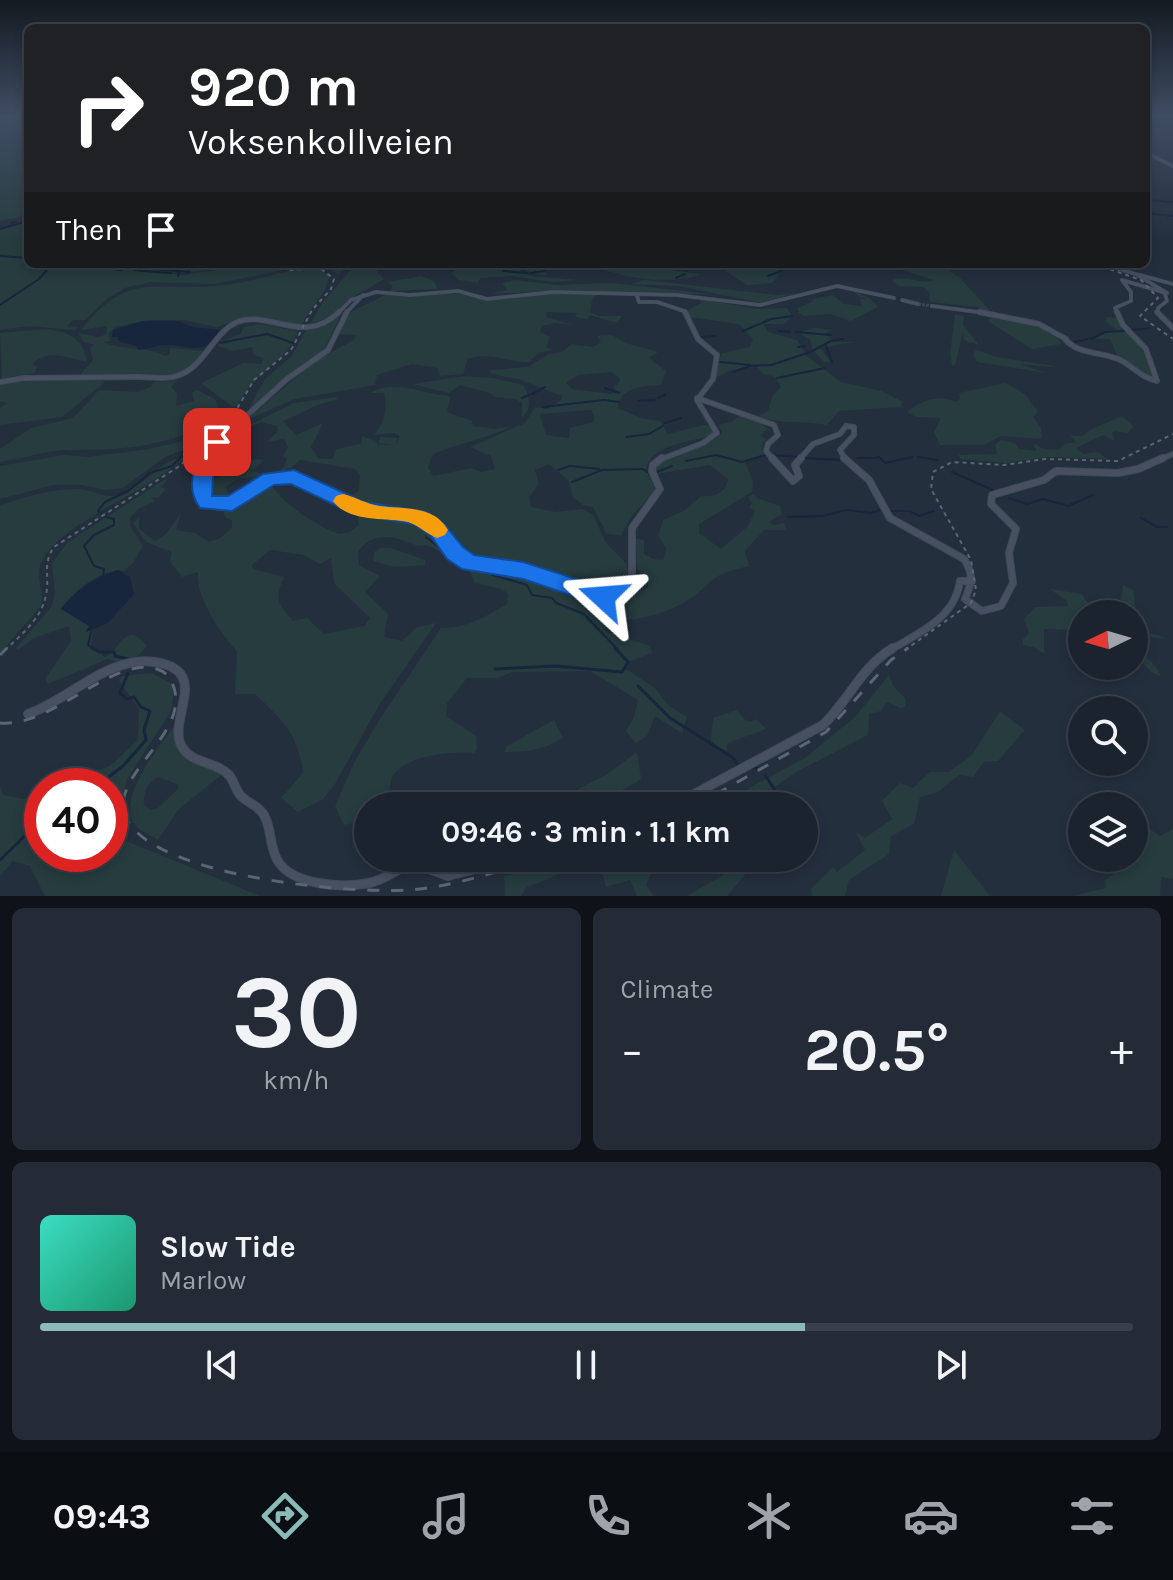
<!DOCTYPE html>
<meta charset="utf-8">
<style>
body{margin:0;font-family:Karla,sans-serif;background:#242b36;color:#f1f3f6;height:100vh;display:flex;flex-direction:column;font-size:30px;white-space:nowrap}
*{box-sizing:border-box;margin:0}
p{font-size:26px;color:#a0a4aa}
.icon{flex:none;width:44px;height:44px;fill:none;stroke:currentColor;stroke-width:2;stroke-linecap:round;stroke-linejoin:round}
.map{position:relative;height:896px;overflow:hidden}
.details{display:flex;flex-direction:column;gap:12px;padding:12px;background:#0f1319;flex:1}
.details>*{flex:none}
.banner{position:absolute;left:24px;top:24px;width:1126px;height:244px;border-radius:12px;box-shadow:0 4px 12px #0003,0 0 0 2px #39404a;background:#202124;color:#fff;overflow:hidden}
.needle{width:52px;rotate:265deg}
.tools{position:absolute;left:1068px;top:600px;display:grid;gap:16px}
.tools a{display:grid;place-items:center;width:80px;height:80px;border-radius:50%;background:#1b232e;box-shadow:0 4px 12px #0003,0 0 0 2px #39404a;font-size:40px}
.speed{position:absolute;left:24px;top:768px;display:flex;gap:16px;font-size:40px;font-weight:700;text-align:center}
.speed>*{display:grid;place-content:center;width:104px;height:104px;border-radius:50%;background:#1b232e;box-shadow:0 4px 12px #0003,0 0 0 2px #39404a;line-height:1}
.speed .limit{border:12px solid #d22;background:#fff;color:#111}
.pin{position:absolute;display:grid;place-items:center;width:68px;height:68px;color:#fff;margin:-34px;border-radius:16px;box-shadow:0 4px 12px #0006}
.me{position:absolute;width:88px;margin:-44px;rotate:289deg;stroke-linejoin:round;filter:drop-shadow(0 0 6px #0008)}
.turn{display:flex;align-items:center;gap:28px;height:168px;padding:0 32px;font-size:36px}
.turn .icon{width:104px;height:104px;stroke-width:2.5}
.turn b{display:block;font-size:56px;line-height:68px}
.then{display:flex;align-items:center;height:76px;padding:0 32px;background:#0003;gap:16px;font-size:30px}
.big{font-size:60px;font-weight:700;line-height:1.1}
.details .card{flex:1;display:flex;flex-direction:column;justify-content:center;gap:12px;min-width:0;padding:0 28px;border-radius:12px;background:#242b36}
.details .dial{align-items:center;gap:0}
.dial b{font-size:104px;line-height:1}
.song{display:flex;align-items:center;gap:24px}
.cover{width:96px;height:96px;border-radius:12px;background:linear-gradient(135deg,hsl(170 70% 55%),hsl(160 70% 35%))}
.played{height:8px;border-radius:4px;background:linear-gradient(90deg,#8bbbb9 70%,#39404a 70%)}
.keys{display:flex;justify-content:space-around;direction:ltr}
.heat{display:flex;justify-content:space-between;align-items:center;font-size:44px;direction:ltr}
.details .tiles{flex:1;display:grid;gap:12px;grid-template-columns:1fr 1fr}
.card:last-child{grid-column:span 2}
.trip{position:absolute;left:354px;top:792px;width:464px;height:80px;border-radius:40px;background:#1b232e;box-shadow:0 4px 12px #0003,0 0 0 2px #39404a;font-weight:700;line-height:80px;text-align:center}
.tabs{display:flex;height:128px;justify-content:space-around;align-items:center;background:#0b0e12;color:#a0a4aa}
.tabs .icon{width:56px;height:56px}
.tabs .current{color:#8bbbb9}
.tabs b{font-size:36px;color:#f1f3f6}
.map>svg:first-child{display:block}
.green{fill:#263c3f;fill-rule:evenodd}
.water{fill:#17263c}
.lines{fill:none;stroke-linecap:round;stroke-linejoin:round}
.stream-far1{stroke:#17263c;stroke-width:2}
.stream{stroke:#17263c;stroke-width:3}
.secondary-tunnel{stroke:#3a4453;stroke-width:3;stroke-dasharray:3 1;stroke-linecap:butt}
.secondary-far3-casing{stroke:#414a57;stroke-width:4}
.secondary-far2-casing{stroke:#414a57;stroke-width:6}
.secondary-far1-casing{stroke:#414a57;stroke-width:8}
.secondary-casing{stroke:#414a57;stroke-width:10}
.secondary-far3{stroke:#465061;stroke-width:3}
.secondary-far2{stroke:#465061;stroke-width:4}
.secondary-far1{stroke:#465061;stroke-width:6}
.secondary{stroke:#465061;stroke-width:8}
.rail-far1{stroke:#5a6575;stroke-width:2;stroke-dasharray:4 4;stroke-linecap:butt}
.rail{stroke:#5a6575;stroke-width:3;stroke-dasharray:12 12;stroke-linecap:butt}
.route{fill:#1a73e8;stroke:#114b97;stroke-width:2}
.slow{fill:#f59e0b}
</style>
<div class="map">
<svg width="1173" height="896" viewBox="0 0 1173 896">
<rect width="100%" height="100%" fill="#242f3e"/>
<path class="green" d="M0,116H28V215L0,221Z
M28,222V264H86L100,270H113L95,264H247L188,273L140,271L184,275L254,264L350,266L338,275L327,267L303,266L214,284L150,282L125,288L108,298L85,320H73L67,326L78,327L75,330L28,326L0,330V230Z
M356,264H383L379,265L377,272L384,279L348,300L329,318L311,323L322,303Z
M463,264H544L541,268L548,275C531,276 518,263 501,267L519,270L531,276L579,280L553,282L512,276L480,278L478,283L459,280L451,273Z
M649,264H771L769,265L781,272L772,283L747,285L722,269Z
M881,264H948L952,273L959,277L994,315L974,311L981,310L978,307L930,302L929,292L924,287L898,286L892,280C907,275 922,285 934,280Z
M613,265C643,263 675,272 701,274C674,285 629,279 601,269Z
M300,268H317L329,275C327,297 309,306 302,325L290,326L251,316L217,327L184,320H148L115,327L109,333L110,341L104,342C119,351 149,346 165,356L170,354V348L205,351L199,362C189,363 186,372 177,374C147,382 111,374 80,375L93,360L90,347L95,345L84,342L78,333L99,337L106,334L107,326L81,330C128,271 152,291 215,286C244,284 272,275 300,268Z
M421,276L434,281L438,289L391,291L392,286L387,282Z
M515,280L558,285L612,283L711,294H632L576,290L491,294L507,290L502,283Z
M645,280L777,295L797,293L761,303L679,286L631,284Z
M853,291L871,299L878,307L851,321L830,314L804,316L799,313L797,308L812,302L813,299L833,295L844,304L862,306L860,299H868L859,297Z
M548,293L596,295L592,300L590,312L599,316H622L617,323L590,315L587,319L575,317L577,313L547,312L546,317L573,325L554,323L542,326L540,332L550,337L546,348L554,349L539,353L529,362C507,363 491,351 468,359L463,374L440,376L437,368L412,364L377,375L375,385L294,399L245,421L315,361L354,340L356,335L337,334L351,312L385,295L458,294L495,300Z
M699,299L757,309L787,308L792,316L784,324H763L768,332L797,340L807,356L841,382L881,391L903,402L900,407L839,411L827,425C803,420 780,425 758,416L768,411L773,395L781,387L775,377L764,374L757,367L731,370L717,377L716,368L722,353L750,347L753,339L739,324L689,317L687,311L701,303Z
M341,314L325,348L286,377L246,414L265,379L291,357L307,329L332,321Z
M955,314L964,316L963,325L979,345L964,340L963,332L955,366L952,365L950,354Z
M1107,317L1116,318L1123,327L1120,330C1144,334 1144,362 1155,379L1118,358L1110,339H1095L1103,333L1117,330L1105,321Z
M993,318C1012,322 1055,324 1061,344L1032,349L989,322L988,319Z
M260,324L297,331C288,364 252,372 238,405L233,407L202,384L203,382L243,363L261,364L264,358L254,355L252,347L233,351L218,346L219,342L240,334L244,327Z
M815,328L833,330L825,333L834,342H854L820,348L830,361L824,362L812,349L810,340L798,332Z
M46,329C67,331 84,338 87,362C66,358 49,348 32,364L37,367L34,373L2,378L0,333Z
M612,335L626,343L658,352L649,358L666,371L661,385C643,386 620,387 618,408L641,418L660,421L668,434L703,425L713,426L714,431L710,436C690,442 648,445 646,471L654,484V492L631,517L621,536L607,534L593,507L583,505L573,497L568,480L549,464L535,470L539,484L529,497L531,507L555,512L583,509L593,515L606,543L626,563L629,575L627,587L606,592L536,569L465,556L442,530L417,513L369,509L341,497H350L359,490L360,475L355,469L300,460L292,467L276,473L284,467L287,458L283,456L288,447L284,439L267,442L278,431L277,426L262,422L237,431L294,403L338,397L336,400C318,403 300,414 283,421L296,435L323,423L311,447L319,459H333L336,449L361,444L362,436L376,441L378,445H393L378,443L381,437L397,438L396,444L400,436L394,433L374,435C385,422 387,412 384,393H370C392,378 423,394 448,396L450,398L447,412L472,421L473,426L495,429L512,426C487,439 459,443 433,454L428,467L433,476L471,468L482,472L495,469L491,456L470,447L525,423L535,407L547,409L561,400L562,396L521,380L492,374L490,370L528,367L547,355L564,351L571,344L593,347L601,342L597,336ZM611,372L620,378L618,385L613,386L616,390L612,394L572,389L566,383L578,375ZM591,410L594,416L593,422L570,428L569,438L546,435L540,414Z
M976,350L997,357L1053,366L1064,372L1054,367L1019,364L1046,373L977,362L973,354Z
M465,376L493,378L523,385C530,395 532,410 522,417V404L516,399L494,397L490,393L460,385L449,393L412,384Z
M14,381H103L105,382L62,417L0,425V408L7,403L0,401V384Z
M177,381L171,387L177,394L176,406L194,401L192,393L197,390L215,399L221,414C175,448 122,450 67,450C46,450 22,459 0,462V449L31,428L73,418L99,390L137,392L151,387L153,382Z
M1005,383L1025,394L1038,412L1033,417L1041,428L1042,439L1001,436L984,445H940L934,432L941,418L916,417L907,412C923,399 938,395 957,402L960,398L959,393Z
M740,415L764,422L762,425L768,428L760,436L766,439L761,445L765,456L744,460L753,481L752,492L699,524V533L721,549L748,526L755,511L749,507L752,503L748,497L754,494L757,498L780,506L782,514L769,522L773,525L784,523L786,530H764L745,551L749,566C741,568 732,570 724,573C713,578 707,585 699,592C677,611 636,623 608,620L605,631L650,646L652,653L627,662L626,669L655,688L668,705L687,717L682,733L655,716L647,736L636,743L626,731L634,717L638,700L590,671L512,672L497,678H467L447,703L446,716L476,736L477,749L474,753C452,751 409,755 394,774C388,782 390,797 389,806H368V820L344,825L335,806L354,763L378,722L441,628C466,629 486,616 507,604L508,594L502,589L475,583L469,570L474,567L531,575L600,601L618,598L648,588V580L637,569L635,538L644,540V554L653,559L663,560L666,548L658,536L663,520L684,511L701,496C715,497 725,494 728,479L710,465L656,474L654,468C669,444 706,453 722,433L719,425L731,422Z
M1122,416L1134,426L1128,433L1114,431L1112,433L1115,441L1103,435L1076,448L1083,454L1098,452L1107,459L1049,457L1006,463L961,459L958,455L997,454L995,445L1001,440L1015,443L1019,449L1036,451L1034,444L1044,449L1058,450L1065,444L1076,442L1070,436H1083C1095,424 1108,424 1122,416Z
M193,439L198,440L194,446L165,457L123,488L105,490L82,485H53L0,499V466L64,455L88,457L149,449Z
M186,456C154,490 55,524 41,564C35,578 45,592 41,606L0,653V505C26,497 52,488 79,489C95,490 105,500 122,494C146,485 159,460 186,456Z
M255,459L264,460L252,471L265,475L238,479L225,487L230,495L247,490C232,501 223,505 206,498L207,483Z
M164,480L167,481L160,487L166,489L158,498L151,497L156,501L138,509L130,518V526L143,546L133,563L124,571C100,569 74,591 61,609L89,626L86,631H93L91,645L105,657C121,650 125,619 147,646L135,659L121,663L108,659L48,684L45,679L71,641L69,626L34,638L18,650L16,648L52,606L55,592L52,563L67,543Z
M266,483C275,487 278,495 286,502C300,514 321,527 338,534L350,532L359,525L357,511L398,520L415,519L424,523L463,566C451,565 443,551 431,547C426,545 419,547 413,544C393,536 372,531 358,552L359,565L380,576L365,592L388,614L384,637L402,641L417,627L436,623L379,705L335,784L323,799L298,812L281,798L303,773C298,733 283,721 255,694H235L237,652C219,630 196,599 198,572L182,577L170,562L172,552L146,542L133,523L139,518V529L155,541L165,535L181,513L176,530L195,533L209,542L220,538L232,528V521L225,517L223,508L237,504ZM270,550L304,555L320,564L331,558L334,583L370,618L364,626L324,634L307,618L293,621C277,605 275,597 284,577L253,569L252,565Z
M381,548H391L425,560V565L394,567L373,561L374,552Z
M1123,585L1133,590L1138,629L1169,639L1148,637L1139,642C1141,657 1157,662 1160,676C1134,666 1134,638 1134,614H1123L1095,603L1098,600L1121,601Z
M1050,589L1082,594L1088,604L1087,614H1082V630L1044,629V654L1034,647L1023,645V639L1029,633L1024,619L1035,607L1068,606L1067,601Z
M151,673L175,685L171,711L127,779L119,807L126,841L260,896H45L30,866L13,861L0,876V787L3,795L23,799L42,795V854H110V786H58L110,766L138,740L139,709L119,681L122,676Z
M889,675L893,686L905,698V706L901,708L886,702L881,711L869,714L868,735L798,771L748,805L716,806L805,758L855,717Z
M737,710L744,719L751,722L756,719L766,729L728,743L726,750L719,749L711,740L713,718Z
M1000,711L1025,730L998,761L984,762L973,777L959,775L938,792L920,797L914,824L891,836L889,854L849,880L845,896H812L811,889L833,867L837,872L865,850L855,831L865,838L892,819L882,801L900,783L913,788L930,772H949L972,755Z
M554,720L563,738C543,750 527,752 504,752L507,746Z
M177,722C173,762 190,758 221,775L179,809L158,840C150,835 138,830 133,822C118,794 162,744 177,722ZM158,777L179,785L178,789L158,808L151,810L144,805C143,794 147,782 158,777Z
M637,752L641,778L637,782L592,806H545L606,775Z
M1147,827L1160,836L1173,829V879L1161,877L1160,896H1073L1106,888L1105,880L1134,858Z
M954,850L990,896H941Z
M601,858H672L655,866L646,885L654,896H637L630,880L606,887L599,862Z
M578,860V867L527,887L521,896H505L504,876Z
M749,860L754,864L727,896H687Z"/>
<path class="water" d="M143,321H179L193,327L221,330C200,359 193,344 164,345C155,346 147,349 138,350L136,346L118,341V337H112L113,330Z
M118,570L130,577L134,594L108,623L86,632L89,626L61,609C75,590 95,577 118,570Z"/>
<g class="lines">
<path class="stream-far1" d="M22,120L28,121
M1146,200L1173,202
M1146,213L1173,216
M11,223L16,222
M0,229L28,221
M0,256L28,258
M140,264H149
M154,264L151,269L190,272
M104,265H123
M107,267H122
M98,269H111
M113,269L121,270
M186,269L189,264
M216,269L224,268
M548,269L570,264
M135,270L141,271
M142,271L171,273
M503,271L527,273
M686,271L694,264
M531,273L544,271
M178,276L181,264
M768,276L781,271L776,264
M676,278L685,274
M0,305L39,279L52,264
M1131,330L1150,328
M743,331L771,319L792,316
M779,331L790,332
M796,332L831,335
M702,337L715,336
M1091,339L1105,332L1125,331
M1075,342L1088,339
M220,343L267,334L293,343
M826,346L832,362
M798,347L805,346
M812,351L831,341L843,339
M720,362L750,365
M733,372L750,366L771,365L810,352
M777,378L825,368
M605,388L619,393
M532,394L545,387
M522,398L529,395
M658,398L665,395
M638,401L655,400
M543,407L604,400L619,402
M665,423L681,418
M626,437L649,434L663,426
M183,453L192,443
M771,455L799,457
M918,457L938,460
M804,458L842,460
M857,458H871
M873,458L879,457L885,463L913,457
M686,461L716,455L742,462L765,455
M558,470L570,466L599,469
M657,472L672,466
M952,472L993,490
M572,482L602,470L643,469L647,472
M1009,498L1027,504L1043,499L1069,506
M1070,505L1093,495
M889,511H910L919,516L934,511
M101,513L98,511L105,502L128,491L150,473L172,466L182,456
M788,517L823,516L846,510L871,513L880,510
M1141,518L1157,527H1168
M426,537L463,566
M473,569L527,585L532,595L552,598L556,603L584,614L618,650
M103,577L104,569L94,566L84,546L94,535L114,525V519L106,517
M91,632L88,645L96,650"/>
<path class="stream" d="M92,648L99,652H114L115,656L128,659
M495,669L556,666L622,672L628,662L615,648
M638,686L670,718L732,757L739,766
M753,768L759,769
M765,775L780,798
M97,786L123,766L146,740L144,730L150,711L141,707L134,697L127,699L120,693L128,673
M0,860L42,819"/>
<path class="secondary-tunnel" d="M918,304L932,306"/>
<g class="secondary-far3-casing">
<path id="secondary-far3" d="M1146,153L1173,166
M1103,264L1142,276
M1140,275L1173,284
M1139,276L1167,293
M637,296L639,302H657L684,311L686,314
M902,300L918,304
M932,306L993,314
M337,314L351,300L376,292L410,295L458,291L487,299L554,292L676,295L760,305L837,286L894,298
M345,314L363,295
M1118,314L1115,308L1131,301V292L1122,280L1166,293
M1158,314V308L1167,301L1165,294"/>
</g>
<g class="secondary-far2-casing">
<path id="secondary-far2" d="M979,312L1039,324L1066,339
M1157,312L1173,328
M1064,338C1078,355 1098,351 1118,359C1132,365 1141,378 1157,381L1146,349L1123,325L1117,312
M0,382L24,378C63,378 102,377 140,377C151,377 167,380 177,376C206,367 213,330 240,321C269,311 305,346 339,312
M697,398L774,425L778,435L768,444L766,451L774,460
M206,460L210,449L287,379L328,350L347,312
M659,460L703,443L717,433L697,400L713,379L717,355L698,339L685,312
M799,460L813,444L840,434L846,426L854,427V435L840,450L846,460
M1159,460L1173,454"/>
</g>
<g class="secondary-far1-casing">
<path id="secondary-far1" d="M207,458L203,500L217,505L230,504L270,479L291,476L364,510L419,517L438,530L455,553L472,564L523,570L606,597L622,594L632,583V528L660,489L652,471L653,465L662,458
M772,458L793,481L799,476L795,465L801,458
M844,458L869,480L890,518L964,559C974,574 972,583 965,599L982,611L1001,606L1013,583L1009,553L1016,529L991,504L992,495L1044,480L1056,471L1118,473L1138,469L1163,458
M890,650C919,633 955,618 960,581H972"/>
</g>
<g class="secondary-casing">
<path id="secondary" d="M28,714C69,700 109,655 155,662C213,671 166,719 182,747C192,764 216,761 229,775C234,781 235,789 241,796C248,803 259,806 264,815C272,829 269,847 278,861C293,886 344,888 369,883C385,880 398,868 413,863L448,876L517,858
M672,806L823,725C849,700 862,666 893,648"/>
</g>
<use href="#secondary-far3" class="secondary-far3"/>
<use href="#secondary-far2" class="secondary-far2"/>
<use href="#secondary-far1" class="secondary-far1"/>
<use href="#secondary" class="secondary"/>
<path class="rail-far1" d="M1095,264L1141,280L1158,298L1140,316L1173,339
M5,650C21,635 42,618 46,595C50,576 42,564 54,547L178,467L226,427L254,380L291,350L312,310L331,289L334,279L320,268L288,270
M905,650L971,603L976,590L971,560L931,489L933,472L952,462L1004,465L1045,459L1118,461L1173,434"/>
<path class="rail" d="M0,655L7,648
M0,723C52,728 113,655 157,669C166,672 170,677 173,685C192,733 110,774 125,815C148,878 361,896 420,889C462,884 504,869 544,858
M695,806L826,732L891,660L908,648"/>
</g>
<linearGradient id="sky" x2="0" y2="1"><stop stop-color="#141a22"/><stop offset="0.48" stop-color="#3f4d63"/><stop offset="1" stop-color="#3f4d63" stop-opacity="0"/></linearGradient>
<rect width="1173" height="241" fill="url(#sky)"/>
<path class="route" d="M217,436L226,442L214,461L212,496H228L263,474L294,470L364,502L426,512L445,525L463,547L474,555L523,562L611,590L614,597L611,603L603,606L523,579L462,569L447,559L431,536L414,524L354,514L291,484L274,485L232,511L200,508C183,485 196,459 210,438Z"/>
<path class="slow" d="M343,494C355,497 367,504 379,506C403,509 434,505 448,530L445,535L437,538C427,534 418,525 408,522C385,517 349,523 333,501L336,496Z"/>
</svg>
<div class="tools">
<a><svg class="needle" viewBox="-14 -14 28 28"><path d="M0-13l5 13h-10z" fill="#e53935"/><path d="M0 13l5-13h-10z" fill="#a0a4aa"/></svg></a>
<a><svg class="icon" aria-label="search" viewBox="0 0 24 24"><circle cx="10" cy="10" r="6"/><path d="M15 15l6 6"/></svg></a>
<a><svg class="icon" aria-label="layers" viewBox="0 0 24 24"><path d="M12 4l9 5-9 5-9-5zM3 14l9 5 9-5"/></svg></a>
</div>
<div class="speed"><div class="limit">40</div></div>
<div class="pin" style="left:217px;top:442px;background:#d93025"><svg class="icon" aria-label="arrive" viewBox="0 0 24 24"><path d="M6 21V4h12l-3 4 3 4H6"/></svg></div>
<svg class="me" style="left:603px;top:597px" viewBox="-20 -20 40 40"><path d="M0-17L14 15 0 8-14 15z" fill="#1a73e8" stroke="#fff" stroke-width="4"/></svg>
<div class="trip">09:46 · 3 min · 1.1 km</div>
<div class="banner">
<div class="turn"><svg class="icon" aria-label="right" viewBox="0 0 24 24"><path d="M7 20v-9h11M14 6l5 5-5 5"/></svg><div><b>920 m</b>Voksenkollveien</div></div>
<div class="then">Then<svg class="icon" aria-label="arrive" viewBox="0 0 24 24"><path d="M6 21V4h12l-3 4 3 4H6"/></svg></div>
</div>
</div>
<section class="details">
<div class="tiles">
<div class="card dial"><b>30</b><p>km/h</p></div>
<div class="card"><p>Climate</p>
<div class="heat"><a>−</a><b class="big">20.5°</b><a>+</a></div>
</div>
<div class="card">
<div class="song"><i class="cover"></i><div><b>Slow Tide</b><p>Marlow</p></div></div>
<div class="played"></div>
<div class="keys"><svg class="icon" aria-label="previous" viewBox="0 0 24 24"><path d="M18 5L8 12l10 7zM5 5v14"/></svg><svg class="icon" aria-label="pause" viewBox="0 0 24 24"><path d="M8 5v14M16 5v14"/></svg><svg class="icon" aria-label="next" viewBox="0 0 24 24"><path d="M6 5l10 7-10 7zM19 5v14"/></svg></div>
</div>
</div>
</section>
<nav class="tabs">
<b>09:43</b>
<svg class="icon current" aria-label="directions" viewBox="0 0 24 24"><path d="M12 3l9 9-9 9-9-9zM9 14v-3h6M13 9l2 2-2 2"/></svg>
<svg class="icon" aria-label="music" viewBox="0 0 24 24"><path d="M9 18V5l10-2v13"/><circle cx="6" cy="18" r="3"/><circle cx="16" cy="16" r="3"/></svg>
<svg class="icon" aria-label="phone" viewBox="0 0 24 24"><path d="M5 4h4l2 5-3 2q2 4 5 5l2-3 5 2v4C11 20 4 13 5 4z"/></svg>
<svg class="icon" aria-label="climate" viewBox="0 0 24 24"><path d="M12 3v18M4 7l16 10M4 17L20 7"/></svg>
<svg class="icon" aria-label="car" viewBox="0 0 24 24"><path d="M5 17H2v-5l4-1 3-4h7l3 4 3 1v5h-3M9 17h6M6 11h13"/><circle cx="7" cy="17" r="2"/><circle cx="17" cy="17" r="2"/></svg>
<svg class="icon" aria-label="filters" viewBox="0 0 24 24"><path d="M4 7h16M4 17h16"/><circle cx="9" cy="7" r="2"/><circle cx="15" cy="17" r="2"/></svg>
</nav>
